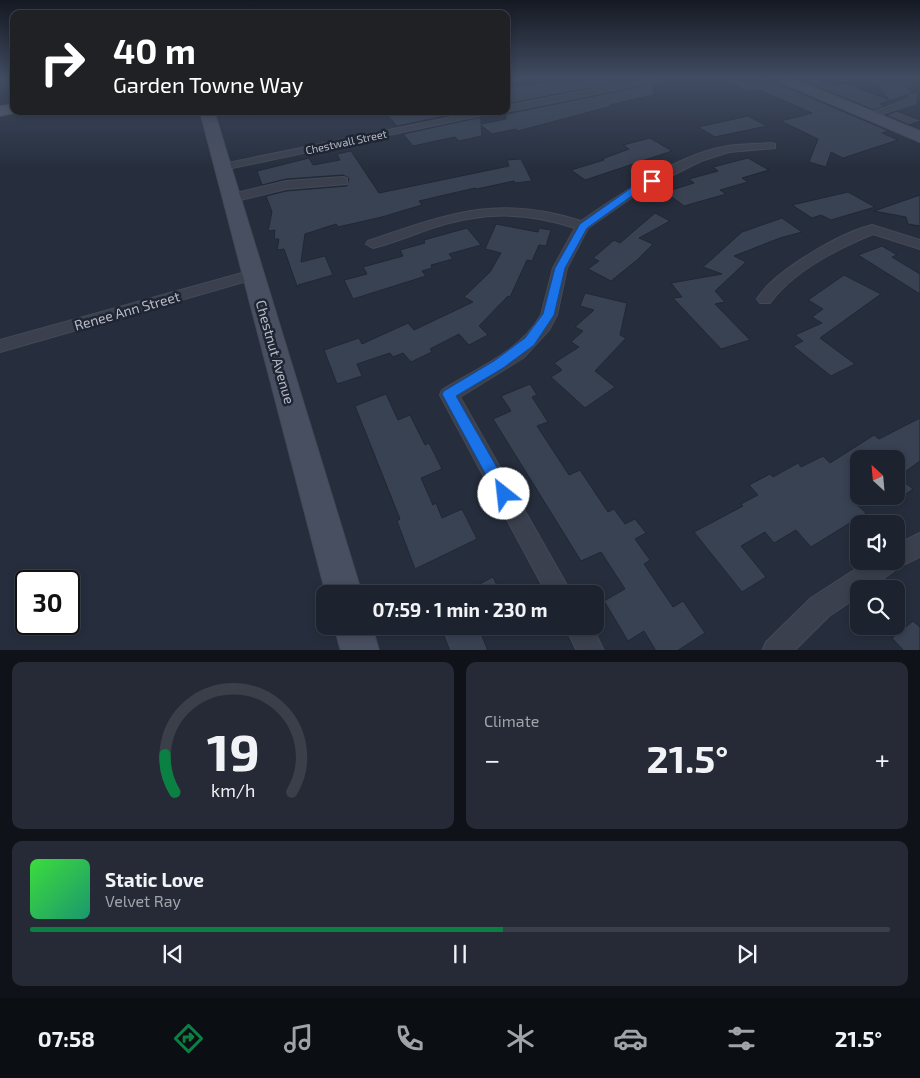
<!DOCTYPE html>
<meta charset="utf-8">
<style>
body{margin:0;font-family:"Exo 2",sans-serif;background:#252a36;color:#f1f3f6;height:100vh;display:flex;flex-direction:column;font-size:19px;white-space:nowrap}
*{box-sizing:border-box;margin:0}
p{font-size:16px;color:#a0a4aa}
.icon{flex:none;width:28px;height:28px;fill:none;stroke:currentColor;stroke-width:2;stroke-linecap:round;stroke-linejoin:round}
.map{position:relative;height:650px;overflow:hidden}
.drawer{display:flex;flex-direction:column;gap:12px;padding:12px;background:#0f1319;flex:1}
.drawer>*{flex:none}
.hud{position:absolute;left:10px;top:10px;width:500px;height:105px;border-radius:10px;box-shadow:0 2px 8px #0003,0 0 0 1px #3a3f4a;background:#202124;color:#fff;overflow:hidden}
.needle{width:32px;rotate:334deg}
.buttons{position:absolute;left:850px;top:450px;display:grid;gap:10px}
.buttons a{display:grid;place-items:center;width:55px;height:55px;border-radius:10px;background:#1c222e;box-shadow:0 2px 8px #0003,0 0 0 1px #3a3f4a;font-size:25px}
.speed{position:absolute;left:15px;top:570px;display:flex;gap:10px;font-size:25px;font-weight:700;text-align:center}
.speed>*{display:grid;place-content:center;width:65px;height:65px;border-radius:50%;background:#1c222e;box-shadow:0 2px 8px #0003,0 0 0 1px #3a3f4a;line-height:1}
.speed .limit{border:2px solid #111;border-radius:8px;background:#fff;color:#111}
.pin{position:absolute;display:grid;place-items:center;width:42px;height:42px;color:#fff;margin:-21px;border-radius:10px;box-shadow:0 2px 8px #0006}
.me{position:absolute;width:55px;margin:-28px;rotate:331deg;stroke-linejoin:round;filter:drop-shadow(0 0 4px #0008)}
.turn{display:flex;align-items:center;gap:18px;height:105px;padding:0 20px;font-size:22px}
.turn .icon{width:65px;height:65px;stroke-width:2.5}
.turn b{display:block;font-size:35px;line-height:42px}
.big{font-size:38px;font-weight:700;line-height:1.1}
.drawer .widget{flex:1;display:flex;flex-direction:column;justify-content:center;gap:8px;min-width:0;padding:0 18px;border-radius:10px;background:#252a36}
.drawer .dial{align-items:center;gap:0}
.dial svg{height:130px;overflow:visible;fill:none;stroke:#3a3f4a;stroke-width:7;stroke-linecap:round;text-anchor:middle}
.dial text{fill:#f1f3f6;stroke:none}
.song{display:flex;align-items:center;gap:15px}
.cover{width:60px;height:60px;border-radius:8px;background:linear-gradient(135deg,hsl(120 70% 55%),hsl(160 70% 35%))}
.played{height:5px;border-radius:2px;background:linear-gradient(90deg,#0b8043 55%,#3a3f4a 55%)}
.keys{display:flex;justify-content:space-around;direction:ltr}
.heat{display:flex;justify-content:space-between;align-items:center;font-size:28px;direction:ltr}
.drawer .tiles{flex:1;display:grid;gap:12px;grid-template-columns:1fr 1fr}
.widget:last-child{grid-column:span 2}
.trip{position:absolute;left:316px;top:585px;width:288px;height:50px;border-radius:10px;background:#1c222e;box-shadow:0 2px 8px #0003,0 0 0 1px #3a3f4a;font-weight:700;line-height:50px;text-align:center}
.tabs{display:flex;height:80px;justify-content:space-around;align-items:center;background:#0b0e12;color:#a0a4aa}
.tabs .icon{width:35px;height:35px}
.tabs .selected{color:#0b8043}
.tabs b{font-size:22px;color:#f1f3f6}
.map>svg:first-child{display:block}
.building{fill:#384253;stroke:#212734}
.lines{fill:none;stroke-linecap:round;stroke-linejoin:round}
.street-casing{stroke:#434956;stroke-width:2}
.secondary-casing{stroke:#434956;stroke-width:2}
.primary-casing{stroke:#434956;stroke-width:2}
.street{fill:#3a404d;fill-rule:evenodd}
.secondary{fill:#484f60;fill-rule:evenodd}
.primary{fill:#585f6d;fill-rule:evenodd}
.route{fill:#1a73e8;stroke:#114b97}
.labels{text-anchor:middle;stroke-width:5;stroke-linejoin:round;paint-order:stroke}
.far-street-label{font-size:11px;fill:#b6bbc8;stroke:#1f2532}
.street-label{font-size:14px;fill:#b6bbc8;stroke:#1f2532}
</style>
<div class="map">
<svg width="920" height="651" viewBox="0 0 920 651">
<rect width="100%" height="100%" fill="#262e3d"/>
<path class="building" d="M564,79H636L506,104V88Z
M720,79H776L779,84L889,131L882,133L898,140L843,158L831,152L826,167L809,162L818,139L781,121L812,113L760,90L749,92Z
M798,79H821L836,85L845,83L889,100L873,79H897L912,93L880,104L885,106L874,110Z
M653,84L654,95L610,105L612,106L518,131L516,129L492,134L481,125L482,136L459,141L455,137L413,146L403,134L481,117V124L506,119V114Z
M405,111H470L397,126L387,115Z
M897,111L920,120V121L909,125L886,115Z
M748,116L767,126L715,137L698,127Z
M650,138L672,151L585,180L571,170L604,160L602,159L629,149L623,145Z
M351,151L379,193L509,166L507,160L521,159L532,181L515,183L514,181L477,189L475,188L419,201L422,205L382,217L338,227L336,224L305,234L301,262L325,256L333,275L298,285V289L284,249L277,250L279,239H274L275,230L268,231L272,212L266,196L286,191L347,186L349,178L343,175L286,179L262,185L257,171L309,158L313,165L340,160L337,154Z
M748,158L769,170L742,178L748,182L720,190L726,194L684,206L665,192L694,183L689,179L718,171L713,167Z
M848,192L875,207L831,220L821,215L812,218L792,205Z
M920,195V226L908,224L906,217L874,211Z
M655,213L670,221L639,238L653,244L637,260L611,281L588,269L599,261L593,258L614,240L620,243Z
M782,218L802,232L780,238L734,256L746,262L715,291L725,302L715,304L750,340L721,349L673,298L682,297L671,283L722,274L703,267L742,232Z
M496,224L538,232L539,228L551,230L546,246L539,245L532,261L527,260L510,297L508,296L479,326L488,335L469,345L459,334L430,349L432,352L411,362L403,353L393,357L390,353L357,364L362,376L337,384L324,350L359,338L362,344L408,323L414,330L473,302L464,297L490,272L501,253L485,249Z
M467,228L481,245L449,254L453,259L431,265L432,268L422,271L426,276L353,299L344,280L367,274L363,267L403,256L400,250L425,243L424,240Z
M882,246L897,255L892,257L920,274V294L858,255Z
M844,275L881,294L820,338L855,364L831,376L793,346L803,341L795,335L822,323L812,317L823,309L808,300Z
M585,293L627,303L620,335L626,338L595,371L615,387L585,408L551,377L562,370L554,363L579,347L571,342L583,331L575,327L594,310L580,306Z
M530,384L537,395L532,397L548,422L537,426L569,475L580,470L608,512L614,509L625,524L635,519L646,533L635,539L650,560L644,564L673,607L683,601L705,633L677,651H656L644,631L628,641L604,601L625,589L601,552L581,561L493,419L511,411L501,396Z
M386,394L398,420L410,415L425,445L429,443L442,469L421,478L433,505L436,503L442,518L462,509L477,539L415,569L397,521L400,519L355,406Z
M920,418V461L898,477L913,489L896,501V459H859V499L854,502L866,513L811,547L796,530L774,543L765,532L741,546L766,577L742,592L694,532L743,506L741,504L758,495L749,485L770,474L773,477L798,463L801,467L823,456L830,463L874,435L879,439Z
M493,577L501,594H460Z
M913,621L920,627V651H904L892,638Z
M440,626H478L488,651H450Z"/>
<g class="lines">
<g class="street-casing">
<path id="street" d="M644,79H660L656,82L506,112L503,111H506V106Z
M910,95H916L915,103L870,118L865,115L908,99Z
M481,111H502L223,170L217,167L223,164Z
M771,143L775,144V148L729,152L701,161L641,191L588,228L567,268L557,315L549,330L523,358L460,397L572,594H547L440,395L442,390C476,369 521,351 541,315L553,268L575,228C524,211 483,212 432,228C412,235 393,243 373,248L366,244L368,241C449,214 496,194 581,221C621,194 680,153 728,146C742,144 757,144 771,143Z
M343,177L347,178V184L286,189L232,202L226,198L228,195L286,181Z
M872,225L920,240V249L873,234C839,248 792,272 770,303H760L757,299C774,271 840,233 872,225Z
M253,270L260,275L258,278L0,352V340Z
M920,533V557L899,567L869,589H859V596L829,616L794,651H762L766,642L811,598L868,561H896V545Z
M565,626H592L604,651H577Z"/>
</g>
<g class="secondary-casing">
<path id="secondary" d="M778,79H794L920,131V142L780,82Z
M200,111H214L362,594H326Z
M334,626H372L379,651H341Z"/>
</g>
<g class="primary-casing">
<path id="primary" d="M14,104V111L19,112L0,116V106Z"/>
</g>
<use href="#street" class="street"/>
<use href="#secondary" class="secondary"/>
<use href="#primary" class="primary"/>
</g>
<linearGradient id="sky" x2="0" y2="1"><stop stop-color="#151922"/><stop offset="0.46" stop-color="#414c62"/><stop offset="1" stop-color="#414c62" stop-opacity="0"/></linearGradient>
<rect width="920" height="170" fill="url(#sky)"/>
<path class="route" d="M652,178L655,179V182L640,190L587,228L565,268L554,315L534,345L503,368L456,396L512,494L509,499L504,501L499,499L442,394L444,391L494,361L525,338L543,314L555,268L580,224L634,186Z"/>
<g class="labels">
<g class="far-street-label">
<text transform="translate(346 142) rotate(-12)" y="4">Chestwall Street</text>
</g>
<g class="street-label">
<text transform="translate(127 311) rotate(-16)" y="5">Renee Ann Street</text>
<text transform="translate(275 352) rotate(74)" y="5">Chestnut Avenue</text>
</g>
</g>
</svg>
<div class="buttons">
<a><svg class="needle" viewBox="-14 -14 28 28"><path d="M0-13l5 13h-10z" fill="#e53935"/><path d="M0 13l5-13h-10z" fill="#a0a4aa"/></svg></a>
<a><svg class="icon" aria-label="sound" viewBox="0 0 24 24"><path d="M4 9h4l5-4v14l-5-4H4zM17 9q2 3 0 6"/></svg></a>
<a><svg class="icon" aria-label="search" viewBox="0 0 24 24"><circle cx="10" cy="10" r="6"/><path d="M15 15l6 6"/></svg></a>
</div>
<div class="speed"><div class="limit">30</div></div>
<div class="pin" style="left:652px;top:181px;background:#d93025"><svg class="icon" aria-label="arrive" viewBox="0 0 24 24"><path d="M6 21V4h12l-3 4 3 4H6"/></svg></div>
<svg class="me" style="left:504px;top:494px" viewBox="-20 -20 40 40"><circle r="19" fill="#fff"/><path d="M0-13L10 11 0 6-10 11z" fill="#1a73e8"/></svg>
<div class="trip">07:59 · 1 min · 230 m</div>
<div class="hud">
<div class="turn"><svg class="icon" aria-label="right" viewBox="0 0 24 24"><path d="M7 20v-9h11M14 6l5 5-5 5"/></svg><div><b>40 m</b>Garden Towne Way</div></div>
</div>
</div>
<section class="drawer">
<div class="tiles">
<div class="widget dial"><svg viewBox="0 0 100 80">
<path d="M14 69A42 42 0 1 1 86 69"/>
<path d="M14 69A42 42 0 0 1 8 46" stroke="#0b8043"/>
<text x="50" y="56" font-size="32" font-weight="700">19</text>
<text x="50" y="72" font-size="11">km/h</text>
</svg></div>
<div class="widget"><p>Climate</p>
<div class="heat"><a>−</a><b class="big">21.5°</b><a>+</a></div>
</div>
<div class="widget">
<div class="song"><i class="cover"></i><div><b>Static Love</b><p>Velvet Ray</p></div></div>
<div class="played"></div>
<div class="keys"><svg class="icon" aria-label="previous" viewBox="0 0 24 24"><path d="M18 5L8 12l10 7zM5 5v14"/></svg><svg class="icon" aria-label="pause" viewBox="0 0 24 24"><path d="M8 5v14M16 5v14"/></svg><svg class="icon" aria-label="next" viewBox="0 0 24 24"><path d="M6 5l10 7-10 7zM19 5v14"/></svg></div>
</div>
</div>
</section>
<nav class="tabs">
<b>07:58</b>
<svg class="icon selected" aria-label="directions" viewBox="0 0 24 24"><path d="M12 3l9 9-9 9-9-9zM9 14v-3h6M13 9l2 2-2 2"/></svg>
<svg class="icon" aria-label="music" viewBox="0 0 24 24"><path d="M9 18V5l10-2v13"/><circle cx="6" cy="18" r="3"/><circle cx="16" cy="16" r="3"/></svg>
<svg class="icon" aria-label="phone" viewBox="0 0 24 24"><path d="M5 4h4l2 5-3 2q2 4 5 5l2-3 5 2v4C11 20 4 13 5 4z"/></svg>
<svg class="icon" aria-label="climate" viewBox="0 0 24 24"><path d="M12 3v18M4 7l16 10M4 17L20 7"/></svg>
<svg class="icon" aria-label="car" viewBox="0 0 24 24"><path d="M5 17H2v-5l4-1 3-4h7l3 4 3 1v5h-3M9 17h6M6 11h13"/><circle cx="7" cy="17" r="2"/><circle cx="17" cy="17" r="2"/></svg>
<svg class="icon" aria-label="filters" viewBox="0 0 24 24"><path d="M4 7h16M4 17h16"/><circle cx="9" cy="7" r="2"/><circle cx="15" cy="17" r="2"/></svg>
<b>21.5°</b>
</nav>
